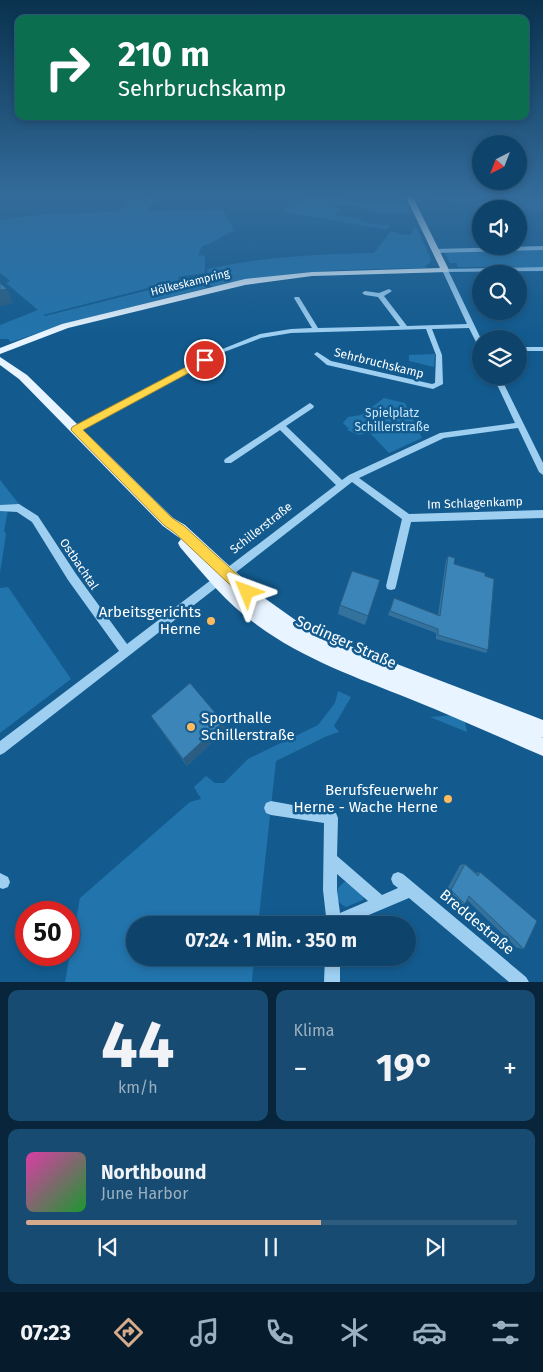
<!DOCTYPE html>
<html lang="de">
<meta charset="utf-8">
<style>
body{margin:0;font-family:"Fira Sans",sans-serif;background:#174b71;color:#f1f3f6;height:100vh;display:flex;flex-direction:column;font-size:19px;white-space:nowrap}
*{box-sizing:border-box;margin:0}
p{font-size:16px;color:#9bb0c1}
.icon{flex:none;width:28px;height:28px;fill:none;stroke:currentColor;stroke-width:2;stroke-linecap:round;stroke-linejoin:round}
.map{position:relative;height:982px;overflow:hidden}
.panel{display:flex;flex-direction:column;gap:8px;padding:8px;background:#08253b;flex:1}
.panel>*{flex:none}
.hud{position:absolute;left:15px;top:15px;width:514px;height:105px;border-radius:10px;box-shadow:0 2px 8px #0003,0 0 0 1px #2e5c7e;background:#0b6e4f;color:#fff;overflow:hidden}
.needle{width:32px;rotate:222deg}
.controls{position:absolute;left:472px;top:135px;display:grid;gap:10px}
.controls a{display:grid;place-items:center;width:55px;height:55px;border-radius:50%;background:#0e446b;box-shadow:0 2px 8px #0003,0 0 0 1px #2e5c7e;font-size:25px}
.speed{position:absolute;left:15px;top:901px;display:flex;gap:10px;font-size:25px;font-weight:700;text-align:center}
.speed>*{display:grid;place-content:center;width:65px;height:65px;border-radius:50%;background:#0e446b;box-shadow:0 2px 8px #0003,0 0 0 1px #2e5c7e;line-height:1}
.speed .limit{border:8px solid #d22;background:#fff;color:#111}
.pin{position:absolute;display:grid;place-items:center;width:42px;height:42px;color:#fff;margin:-21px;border:2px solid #fff;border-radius:50%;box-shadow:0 1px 5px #0007}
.me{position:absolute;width:55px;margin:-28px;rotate:314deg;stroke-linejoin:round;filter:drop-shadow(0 0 4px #0008)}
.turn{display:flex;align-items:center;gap:18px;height:105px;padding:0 20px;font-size:22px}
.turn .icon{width:65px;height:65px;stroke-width:2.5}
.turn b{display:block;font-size:35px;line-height:42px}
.big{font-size:38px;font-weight:700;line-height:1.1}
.panel .card{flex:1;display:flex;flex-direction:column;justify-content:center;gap:8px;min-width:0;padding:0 18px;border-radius:10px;background:#174b71}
.panel .dial{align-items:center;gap:0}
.dial b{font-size:65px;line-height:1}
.song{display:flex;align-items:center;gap:15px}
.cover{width:60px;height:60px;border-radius:8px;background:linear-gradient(135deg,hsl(320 70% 55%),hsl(130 70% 35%))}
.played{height:5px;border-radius:2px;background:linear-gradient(90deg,#d6ab8b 60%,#2e5c7e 60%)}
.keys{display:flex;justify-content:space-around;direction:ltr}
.heat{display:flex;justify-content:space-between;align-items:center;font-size:28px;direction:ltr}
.panel .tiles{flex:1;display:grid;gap:8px;grid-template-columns:1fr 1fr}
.card:last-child{grid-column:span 2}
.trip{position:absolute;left:126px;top:916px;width:290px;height:50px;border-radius:25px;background:#0e446b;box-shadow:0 2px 8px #0003,0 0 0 1px #2e5c7e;font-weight:700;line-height:50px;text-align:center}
.tabs{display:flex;height:80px;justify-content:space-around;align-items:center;background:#061b2b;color:#9bb0c1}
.tabs .icon{width:35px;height:35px}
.tabs .on{color:#d6ab8b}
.tabs b{font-size:22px;color:#f1f3f6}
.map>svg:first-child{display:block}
.green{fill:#2274ac}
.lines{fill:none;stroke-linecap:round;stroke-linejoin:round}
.minor{fill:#9ecff1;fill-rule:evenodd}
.major{fill:#e8f4ff;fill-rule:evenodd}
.wall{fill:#34729e}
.shaded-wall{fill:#2a5d81}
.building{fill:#3c85b8;stroke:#2a5d81}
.route{fill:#ffd54a;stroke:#a68a30}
.poi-dot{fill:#ffba5e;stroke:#135b8f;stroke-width:2}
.labels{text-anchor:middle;stroke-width:5;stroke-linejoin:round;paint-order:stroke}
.far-street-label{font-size:11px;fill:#fff;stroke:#135b8f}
.street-label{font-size:12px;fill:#fff;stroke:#135b8f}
.park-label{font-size:12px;fill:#c5e6fc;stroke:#135b8f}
.near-poi-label{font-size:15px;fill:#fff;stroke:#135b8f;text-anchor:end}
.near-street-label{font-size:15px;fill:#fff;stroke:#135b8f}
</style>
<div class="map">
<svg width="543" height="982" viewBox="0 0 543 982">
<rect width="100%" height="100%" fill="#135b8f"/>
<path class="green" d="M147,195L156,196L148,211L223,210L234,230C226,234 209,246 202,246L198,255L205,256V273L178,277L179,280L43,315L45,316L189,280L204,279L206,288L72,322L11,342L8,339H0V325L38,310L6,283L10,281L0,273V220L48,214L117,212L129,199L144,200Z
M308,195H328L360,202H405L410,213H379L358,206H338L317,202L339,209L340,211L335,214L338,217H351L372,224L390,225L387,230L281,211L303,201L314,202L302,199Z
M414,195H543V212L519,210V209H481V211H474L476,203L416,198Z
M416,226L431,259L430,263L425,266L426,268C354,269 283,270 213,287L208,283L207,269C263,257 317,254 374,253L391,231L405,235H410Z
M543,250V267H458L457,263H450L445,253Z
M435,354L434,367L409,361V355Z
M384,398L405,403L422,438L389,453L369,432L359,435L347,430L349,429L343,423L348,417L361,415Z
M0,480L23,509L0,506Z
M0,509L8,510L4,531L6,534L0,573Z
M8,587L71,679L0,733V588Z
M338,691L351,697L334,726L339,732L327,736L276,761L258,925H135V958H254L252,982H65L80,898L190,802L201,799L194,787L206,776L215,783H224L248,759L318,725L335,703Z
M455,715L465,722L467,732L430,717Z
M344,882H348L364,896L363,900L346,907C337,903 337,897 338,888Z"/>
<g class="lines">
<path class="minor" d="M543,246V250L435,253L432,251L435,249Z
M543,267V271L449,272L481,339V348L478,346L469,328L432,329L442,355L443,384L433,389L327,365L314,354L317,352L331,361L432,384L435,383L436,355L426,329L291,333L261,338L224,352L79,432L76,433L72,430L73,428L220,350L260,334L291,329L312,328L294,298L295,297H299L318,328L400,326L378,297L365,295L362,293L365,291L379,293L389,289L392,291L384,296L407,326L467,324L442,270L443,269Z
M519,347H543V351H519Z
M493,376H500L543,463V475L539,472L518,428L444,438L359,478L409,514L543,510V518L411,522L396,586L395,589L391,590L387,589L386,586L402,519L352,482L4,753L0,755V741L119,651L68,580L32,522L17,512L0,511V505L19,504L38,516L76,574L127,644L336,485L280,430L231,463H225L224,461L225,459L310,403L314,406L313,408L286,426L342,480L349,475L440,433L515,423Z
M271,801L336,813L338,818L337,856L382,895L398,888L393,884L391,879L393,874L398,872L403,874L526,977L529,982H509L409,898L345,925H327L323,890L324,823L271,815L266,813L264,808L266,803ZM337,874L368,901L340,913L337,890Z
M0,873L8,877L10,882L8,887L3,889L0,888Z
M325,958H340V982H324Z"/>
<path class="major" d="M405,195H412L449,270L448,272L312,276L245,285L68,328L0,354V348L62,324L245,279L312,272L440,268Z
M0,357L27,375L173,518L185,525L263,597L301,624L334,640L543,720V738L524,730L543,738V756C499,737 455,717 410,699C358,678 303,659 257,625C227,604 204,575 180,547L178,543L181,539L163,526L19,379L0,365Z"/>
</g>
<path class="wall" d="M448,556L454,564L485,576L488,650L486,653L436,639V633L388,615L394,598L438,615L446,560Z
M380,580L365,625L338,614L340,605Z
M151,716L223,722L225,730L187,766L157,725Z
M465,864L476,873L480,872L524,949L517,948L467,900L465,904H460L446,891L460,865Z"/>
<path class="shaded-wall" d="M7,289L13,303L0,306V290Z
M223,722L225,730L187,766L183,759Z"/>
<path class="building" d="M0,283L7,289L0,290Z
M448,556L455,558L454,564L485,573V576L494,579L488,650L438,635V629L390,611L394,598L440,616Z
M352,571L380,580L368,616L340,605Z
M190,683L223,722L183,759L151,716Z
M465,864L478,876L480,872L537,921L524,949L469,896L465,904L451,890Z"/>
<linearGradient id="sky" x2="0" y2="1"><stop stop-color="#0a324f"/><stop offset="0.59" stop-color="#336c9b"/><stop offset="1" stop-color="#336c9b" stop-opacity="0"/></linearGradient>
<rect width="543" height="333" fill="url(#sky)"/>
<path class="route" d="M205,357L210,360L209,362L83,430L172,518L184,526L252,588L254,592L252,596L247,598L242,596L175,533L164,525L71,430L72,427Z"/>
<g class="poi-dot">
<circle cx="211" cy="621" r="5"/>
<circle cx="191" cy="727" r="5"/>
<circle cx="448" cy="799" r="5"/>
</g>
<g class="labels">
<g class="far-street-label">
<text transform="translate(190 282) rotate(-14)" y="4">Hölkeskampring</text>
</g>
<g class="street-label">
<text transform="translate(379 363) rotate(14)" y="4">Sehrbruchskamp</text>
<text transform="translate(475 503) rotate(-2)" y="4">Im Schlagenkamp</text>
<text transform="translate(261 528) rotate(-38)" y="4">Schillerstraße</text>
<text transform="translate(79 564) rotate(56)" y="4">Ostbachtal</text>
</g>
<g class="park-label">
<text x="392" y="417">Spielplatz<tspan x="392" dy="14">Schillerstraße</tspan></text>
</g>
<g class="near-poi-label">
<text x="201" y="617">Arbeitsgerichts<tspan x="201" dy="17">Herne</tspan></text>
<text x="201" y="723" text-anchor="start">Sporthalle<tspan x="201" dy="17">Schillerstraße</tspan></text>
<text x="438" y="795">Berufsfeuerwehr<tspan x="438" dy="17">Herne - Wache Herne</tspan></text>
</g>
<g class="near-street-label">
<text transform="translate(346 642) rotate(24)" y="5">Sodinger Straße</text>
<text transform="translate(477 922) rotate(40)" y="5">Breddestraße</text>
</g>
</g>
</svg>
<div class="controls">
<a><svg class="needle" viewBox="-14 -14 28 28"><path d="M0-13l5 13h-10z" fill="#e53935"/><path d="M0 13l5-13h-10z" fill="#9bb0c1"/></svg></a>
<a><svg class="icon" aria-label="sound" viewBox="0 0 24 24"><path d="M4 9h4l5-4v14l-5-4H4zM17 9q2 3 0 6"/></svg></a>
<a><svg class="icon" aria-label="search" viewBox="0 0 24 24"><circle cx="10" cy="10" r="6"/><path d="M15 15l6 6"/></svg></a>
<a><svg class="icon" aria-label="layers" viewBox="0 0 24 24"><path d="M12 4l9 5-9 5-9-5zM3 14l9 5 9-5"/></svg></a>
</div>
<div class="speed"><div class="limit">50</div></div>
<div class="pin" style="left:205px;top:360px;background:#d93025"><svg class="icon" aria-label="arrive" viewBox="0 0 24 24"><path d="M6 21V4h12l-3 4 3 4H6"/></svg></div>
<svg class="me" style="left:247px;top:592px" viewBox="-20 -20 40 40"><path d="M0-17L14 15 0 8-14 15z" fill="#ffd54a" stroke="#fff" stroke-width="4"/></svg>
<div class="trip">07:24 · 1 Min. · 350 m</div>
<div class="hud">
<div class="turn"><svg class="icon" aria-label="right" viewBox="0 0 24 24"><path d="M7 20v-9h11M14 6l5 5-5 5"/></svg><div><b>210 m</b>Sehrbruchskamp</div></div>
</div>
</div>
<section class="panel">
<div class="tiles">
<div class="card dial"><b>44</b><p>km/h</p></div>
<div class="card"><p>Klima</p>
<div class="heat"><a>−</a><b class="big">19°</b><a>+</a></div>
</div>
<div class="card">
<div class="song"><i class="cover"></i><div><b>Northbound</b><p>June Harbor</p></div></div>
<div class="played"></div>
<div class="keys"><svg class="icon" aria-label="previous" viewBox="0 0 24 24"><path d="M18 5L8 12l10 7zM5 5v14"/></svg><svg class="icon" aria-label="pause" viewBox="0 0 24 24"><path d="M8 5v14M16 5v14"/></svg><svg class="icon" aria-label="next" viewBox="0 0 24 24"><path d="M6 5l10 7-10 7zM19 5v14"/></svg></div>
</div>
</div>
</section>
<nav class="tabs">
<b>07:23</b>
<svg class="icon on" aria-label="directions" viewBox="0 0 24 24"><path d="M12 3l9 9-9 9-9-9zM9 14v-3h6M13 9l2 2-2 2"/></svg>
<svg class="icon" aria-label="music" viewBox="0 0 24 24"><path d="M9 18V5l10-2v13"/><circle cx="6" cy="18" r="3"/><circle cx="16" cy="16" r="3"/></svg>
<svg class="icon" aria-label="phone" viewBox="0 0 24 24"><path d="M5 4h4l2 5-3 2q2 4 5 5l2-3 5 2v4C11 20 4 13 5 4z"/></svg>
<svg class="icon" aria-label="climate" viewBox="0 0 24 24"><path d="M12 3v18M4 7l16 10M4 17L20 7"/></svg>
<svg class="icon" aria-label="car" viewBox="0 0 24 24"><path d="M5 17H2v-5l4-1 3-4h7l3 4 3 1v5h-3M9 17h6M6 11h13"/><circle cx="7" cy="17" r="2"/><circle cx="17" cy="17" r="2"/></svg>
<svg class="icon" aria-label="filters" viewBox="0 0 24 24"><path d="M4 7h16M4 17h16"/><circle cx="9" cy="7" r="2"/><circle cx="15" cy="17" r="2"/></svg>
</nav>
